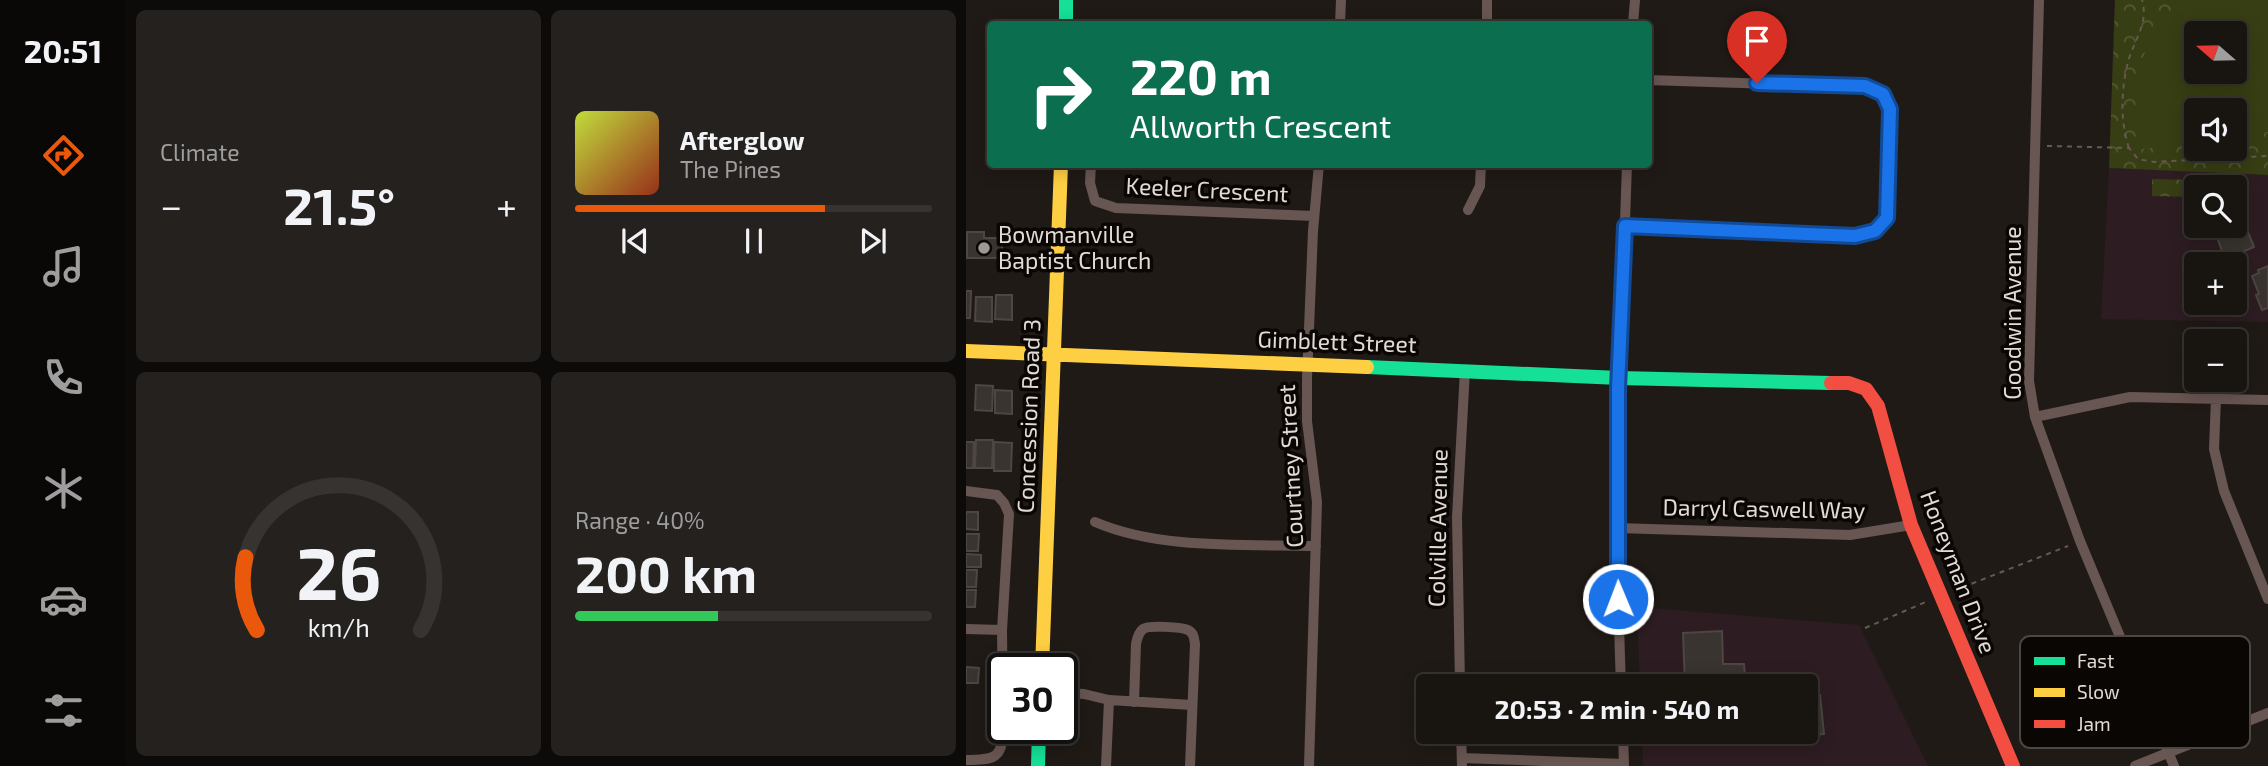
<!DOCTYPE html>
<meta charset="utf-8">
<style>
body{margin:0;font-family:"Exo 2",sans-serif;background:#25211e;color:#f1f3f6;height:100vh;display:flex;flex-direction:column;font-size:26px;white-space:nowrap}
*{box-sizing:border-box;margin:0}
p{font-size:23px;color:#9f9e9f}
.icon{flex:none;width:38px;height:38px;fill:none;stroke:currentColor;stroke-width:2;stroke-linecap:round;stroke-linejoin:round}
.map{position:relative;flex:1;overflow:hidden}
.details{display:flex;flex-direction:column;gap:10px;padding:10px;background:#0d0b09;width:840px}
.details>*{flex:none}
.hud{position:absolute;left:21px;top:21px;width:665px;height:147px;border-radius:7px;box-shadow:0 4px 18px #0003,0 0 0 2px #363330;background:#0b6e4f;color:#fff;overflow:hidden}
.needle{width:46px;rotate:290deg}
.fabs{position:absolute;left:1218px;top:21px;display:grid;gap:14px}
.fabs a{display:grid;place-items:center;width:63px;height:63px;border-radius:7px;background:#181410;box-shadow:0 4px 18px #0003,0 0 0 2px #363330;font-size:35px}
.speed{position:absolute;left:21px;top:653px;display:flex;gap:14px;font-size:35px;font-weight:700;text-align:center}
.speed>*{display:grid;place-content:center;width:91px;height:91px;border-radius:50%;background:#181410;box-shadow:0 4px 18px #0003,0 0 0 2px #363330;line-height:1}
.speed .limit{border:4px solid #111;border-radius:10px;background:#fff;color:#111}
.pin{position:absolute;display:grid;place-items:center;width:60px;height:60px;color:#fff;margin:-72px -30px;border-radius:50% 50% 50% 0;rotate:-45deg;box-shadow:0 0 7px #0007}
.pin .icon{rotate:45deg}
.me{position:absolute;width:77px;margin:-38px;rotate:359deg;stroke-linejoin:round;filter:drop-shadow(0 0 5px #0008)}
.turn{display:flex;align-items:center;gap:24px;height:147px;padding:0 28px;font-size:32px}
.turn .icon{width:91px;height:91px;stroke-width:2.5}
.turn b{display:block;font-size:49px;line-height:60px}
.big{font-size:52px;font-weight:700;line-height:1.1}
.details .widget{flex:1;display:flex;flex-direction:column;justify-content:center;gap:10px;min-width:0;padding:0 24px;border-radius:10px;background:#25211e}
.details .dial{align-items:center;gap:0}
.dial svg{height:182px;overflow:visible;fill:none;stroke:#363330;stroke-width:7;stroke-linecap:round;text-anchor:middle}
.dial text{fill:#f1f3f6;stroke:none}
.song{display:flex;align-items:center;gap:21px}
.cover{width:84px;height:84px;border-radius:10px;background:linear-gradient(135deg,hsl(70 70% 55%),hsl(10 70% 35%))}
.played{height:7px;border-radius:4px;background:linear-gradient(90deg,#ea580c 70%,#363330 70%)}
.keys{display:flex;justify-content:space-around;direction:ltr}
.heat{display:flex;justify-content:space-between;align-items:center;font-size:38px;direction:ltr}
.charge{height:10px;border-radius:5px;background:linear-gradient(90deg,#34c759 40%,#363330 0)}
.details .tiles{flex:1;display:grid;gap:10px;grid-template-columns:repeat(2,1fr)}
.trip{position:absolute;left:450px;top:674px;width:402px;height:70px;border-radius:7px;background:#181410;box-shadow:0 4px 18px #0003,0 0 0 2px #363330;font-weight:700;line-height:70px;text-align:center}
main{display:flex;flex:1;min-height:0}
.tabs{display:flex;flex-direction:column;width:126px;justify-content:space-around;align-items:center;background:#0a0806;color:#9f9e9f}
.tabs .icon{width:49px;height:49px}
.tabs .active{color:#ea580c}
.tabs b{font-size:32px;color:#f1f3f6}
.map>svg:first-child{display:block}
.education{fill:#2d1d23;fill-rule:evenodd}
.forest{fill:url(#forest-crowns);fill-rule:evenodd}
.garden{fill:#373e13;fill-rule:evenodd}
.building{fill:#393430;stroke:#4d4642;stroke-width:2}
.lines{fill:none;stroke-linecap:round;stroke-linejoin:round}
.path{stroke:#655855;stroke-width:2;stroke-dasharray:5 5;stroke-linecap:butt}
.street{stroke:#685652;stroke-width:10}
.fast{stroke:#16e098;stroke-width:14}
.slow{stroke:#ffcf43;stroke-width:14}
.jam{stroke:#f24e42;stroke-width:14}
.route-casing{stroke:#114b97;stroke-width:18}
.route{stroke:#1a73e8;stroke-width:12}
.poi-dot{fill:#9e9792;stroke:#0a0604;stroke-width:2.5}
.labels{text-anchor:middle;stroke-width:7;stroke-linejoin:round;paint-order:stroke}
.street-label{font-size:23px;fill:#e2dad4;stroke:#0a0604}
.poi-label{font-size:23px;fill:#e2dad4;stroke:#0a0604;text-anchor:start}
.key{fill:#0a0604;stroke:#4b4642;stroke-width:2}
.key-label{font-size:19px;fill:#e2dad4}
</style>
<main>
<nav class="tabs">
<b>20:51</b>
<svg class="icon active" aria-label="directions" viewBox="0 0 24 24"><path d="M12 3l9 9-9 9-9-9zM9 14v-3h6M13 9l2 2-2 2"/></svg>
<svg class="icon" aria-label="music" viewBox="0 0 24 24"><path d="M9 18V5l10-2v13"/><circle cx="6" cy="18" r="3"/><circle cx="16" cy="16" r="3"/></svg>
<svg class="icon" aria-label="phone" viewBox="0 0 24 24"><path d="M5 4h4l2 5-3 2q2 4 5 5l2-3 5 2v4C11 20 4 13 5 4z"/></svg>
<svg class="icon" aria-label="climate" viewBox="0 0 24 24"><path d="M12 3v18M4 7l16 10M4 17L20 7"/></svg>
<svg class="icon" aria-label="car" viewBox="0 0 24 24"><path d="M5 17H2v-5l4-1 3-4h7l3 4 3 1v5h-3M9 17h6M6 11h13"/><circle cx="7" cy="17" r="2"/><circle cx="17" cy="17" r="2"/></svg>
<svg class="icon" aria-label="filters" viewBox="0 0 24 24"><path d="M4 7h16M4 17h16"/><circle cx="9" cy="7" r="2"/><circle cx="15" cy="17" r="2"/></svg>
</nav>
<section class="details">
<div class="tiles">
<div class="widget"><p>Climate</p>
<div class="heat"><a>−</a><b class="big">21.5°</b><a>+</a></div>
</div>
<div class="widget">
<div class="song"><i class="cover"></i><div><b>Afterglow</b><p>The Pines</p></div></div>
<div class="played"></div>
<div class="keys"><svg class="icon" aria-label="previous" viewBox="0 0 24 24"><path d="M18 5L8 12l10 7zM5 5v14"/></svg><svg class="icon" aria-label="pause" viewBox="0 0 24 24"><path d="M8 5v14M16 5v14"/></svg><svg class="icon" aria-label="next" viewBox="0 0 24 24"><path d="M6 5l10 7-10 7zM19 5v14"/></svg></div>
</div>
<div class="widget dial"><svg viewBox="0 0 100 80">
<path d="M14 69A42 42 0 1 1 86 69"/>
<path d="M14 69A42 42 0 0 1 9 37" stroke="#ea580c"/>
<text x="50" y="56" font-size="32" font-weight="700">26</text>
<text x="50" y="72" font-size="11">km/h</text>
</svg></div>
<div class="widget"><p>Range · 40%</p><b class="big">200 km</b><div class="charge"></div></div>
</div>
</section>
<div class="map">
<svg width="1302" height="766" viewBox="0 0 1302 766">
<defs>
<pattern id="forest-crowns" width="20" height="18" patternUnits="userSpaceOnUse" patternTransform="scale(1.75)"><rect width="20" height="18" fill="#373e13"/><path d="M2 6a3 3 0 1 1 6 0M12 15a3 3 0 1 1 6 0" fill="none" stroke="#545934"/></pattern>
</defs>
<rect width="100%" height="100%" fill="#201a16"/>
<path class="education" d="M1143,168L1302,175V322L1135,319ZM1230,187H1269V226H1230ZM1230,264H1269V303H1230Z
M671,607L893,625L962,766H677L676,732H840V686H674Z"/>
<path class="forest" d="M1149,0H1302V175L1143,168ZM1230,33H1269V72H1230ZM1230,110H1269V149H1230Z
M1186,179L1228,180L1227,197L1186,196Z"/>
<path class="garden" d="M1221,0H1302V132L1269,136V110H1230V142L1176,149C1162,94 1171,34 1221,0ZM1230,33H1269V72H1230Z"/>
<path class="building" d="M1270,202L1288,247L1259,259L1247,226H1269Z
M1,232H18V238H36V258H1Z
M1302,266V308L1296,310L1290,295L1293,294L1286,276L1293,273L1292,270Z
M0,291H5L4,318H0Z
M30,295H46V320L29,319Z
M10,297H26V322L9,321Z
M10,385L27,386L26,411L9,410Z
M29,390L46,391V414L29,413Z
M10,440H27L26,468H9Z
M0,442H8L7,468H0Z
M28,442L46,443L45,471H28Z
M0,512H12V530L0,529Z
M0,534H13L12,551H0Z
M0,554L15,555V567H0Z
M0,570H11L10,587H0Z
M0,590H10L9,607H0Z
M756,631L757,664H778L780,686H719L717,633Z
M0,667L13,668L12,683H0Z
M854,695L858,734L765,739L764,743L736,744L735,732H840V696Z"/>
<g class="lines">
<path class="path" d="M1081,146L1163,148L1172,159L1188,162L1302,156
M1163,148C1154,122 1155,90 1162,62C1168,40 1183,23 1176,0
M987,591L1102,546
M899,628L962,601"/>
<path class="street" d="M1073,0L1063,381L1069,417L1114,541L1208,766
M374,24L375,0
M521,24V0
M667,24L669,0
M125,164L124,183L129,201L150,208L348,216
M502,210L514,186L515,164
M659,226L889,236L909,231L921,218L924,109L917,95L899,87L682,80
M1250,398L1248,449L1258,491L1302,599
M1069,417L1164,397L1302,400
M0,491L31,495L38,503L43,514L36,630L37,727
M129,522C194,550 279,544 350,546
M651,528L884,535L945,525
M0,629L36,630
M494,686L491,517L499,370
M655,686C648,512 655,339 661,164
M96,693L118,694L143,700L140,766
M143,700L226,705
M168,702L170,644C171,639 172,633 177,629C182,625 216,627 222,630C228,633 228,638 229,644L224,766
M495,732L496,766
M657,732L658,766
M496,758L658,764
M0,760C28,760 37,759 37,728
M343,766L351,502L341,421V378L347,231L353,164
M1169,766L1302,713"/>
<path class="fast" d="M100,0V24
M401,367L653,378L865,383
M72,766L73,728"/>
<path class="slow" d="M0,351L401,367
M76,668L95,164"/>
<path class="jam" d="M865,383H883L900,389L912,406L945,525L1047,766"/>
</g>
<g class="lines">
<g class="route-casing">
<path id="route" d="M652,599V389L659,226L889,236L909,231L921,218L924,109L917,94L899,86L791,83"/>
</g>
<use href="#route" class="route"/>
</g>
<circle class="poi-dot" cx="18" cy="248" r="7"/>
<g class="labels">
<g class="street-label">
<text transform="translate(241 190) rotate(3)" y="8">Keeler Crescent</text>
<text transform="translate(1047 313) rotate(-90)" y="8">Goodwin Avenue</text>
<text transform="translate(371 342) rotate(2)" y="8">Gimblett Street</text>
<text transform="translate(63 416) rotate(-88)" y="8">Concession Road 3</text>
<text transform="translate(325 466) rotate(-93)" y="8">Courtney Street</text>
<text transform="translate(798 509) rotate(1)" y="8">Darryl Caswell Way</text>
<text transform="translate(472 528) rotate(-89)" y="8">Colville Avenue</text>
<text transform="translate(992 572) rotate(69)" y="8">Honeyman Drive</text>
</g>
<g class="poi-label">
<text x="32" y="243">Bowmanville<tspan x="32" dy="26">Baptist Church</tspan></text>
</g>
</g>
<rect x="1054" y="636" width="230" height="112" rx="10" class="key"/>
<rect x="1068" y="657" width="31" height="8" fill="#16e098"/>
<rect x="1068" y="688" width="31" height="9" fill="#ffcf43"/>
<rect x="1068" y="720" width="31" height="8" fill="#f24e42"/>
<g class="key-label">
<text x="1111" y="668">Fast</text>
<text x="1111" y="699">Slow</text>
<text x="1111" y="731">Jam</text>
</g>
</svg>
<div class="fabs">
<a><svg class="needle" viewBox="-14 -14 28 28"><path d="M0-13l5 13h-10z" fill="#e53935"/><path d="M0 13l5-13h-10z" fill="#9f9e9f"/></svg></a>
<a><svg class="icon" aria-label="sound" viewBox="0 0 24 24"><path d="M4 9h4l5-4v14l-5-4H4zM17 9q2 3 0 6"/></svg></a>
<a><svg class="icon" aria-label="search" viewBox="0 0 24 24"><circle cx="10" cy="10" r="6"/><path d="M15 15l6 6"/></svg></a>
<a>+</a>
<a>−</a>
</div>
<div class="speed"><div class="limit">30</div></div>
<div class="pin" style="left:791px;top:83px;background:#d93025"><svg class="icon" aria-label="arrive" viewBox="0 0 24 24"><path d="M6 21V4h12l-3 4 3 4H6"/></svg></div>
<svg class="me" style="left:652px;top:599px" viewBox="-20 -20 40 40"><circle r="17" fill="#1a73e8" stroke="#fff" stroke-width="3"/><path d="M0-11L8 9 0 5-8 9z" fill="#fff"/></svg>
<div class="trip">20:53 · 2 min · 540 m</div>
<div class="hud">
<div class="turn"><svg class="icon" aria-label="right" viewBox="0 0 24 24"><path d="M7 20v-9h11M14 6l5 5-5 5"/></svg><div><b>220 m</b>Allworth Crescent</div></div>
</div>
</div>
</main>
